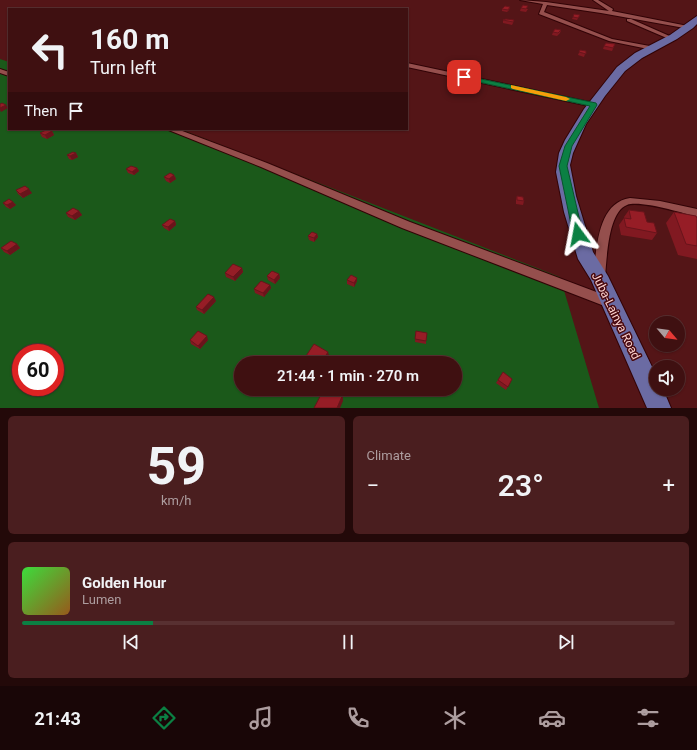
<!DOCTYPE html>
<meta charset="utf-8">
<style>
body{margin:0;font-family:Roboto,sans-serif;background:#4a1e1f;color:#f1f3f6;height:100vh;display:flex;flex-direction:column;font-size:15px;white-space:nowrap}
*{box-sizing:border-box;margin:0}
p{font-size:13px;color:#ad9d9f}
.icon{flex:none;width:22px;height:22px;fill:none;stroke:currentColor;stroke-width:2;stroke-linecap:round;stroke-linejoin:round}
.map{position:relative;height:408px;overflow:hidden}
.panel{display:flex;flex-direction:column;gap:8px;padding:8px;background:#230909;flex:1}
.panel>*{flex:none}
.top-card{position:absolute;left:8px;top:8px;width:400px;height:122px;border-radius:0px;box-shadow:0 1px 3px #0004,0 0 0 1px #583031;background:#3f1011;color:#f1f3f6;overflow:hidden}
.needle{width:26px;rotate:119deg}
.fabs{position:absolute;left:649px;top:316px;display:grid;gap:8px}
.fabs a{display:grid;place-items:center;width:36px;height:36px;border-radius:50%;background:#3f1011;box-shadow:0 1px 3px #0004,0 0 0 1px #583031;font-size:20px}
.speed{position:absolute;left:12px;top:344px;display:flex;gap:8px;font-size:20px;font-weight:700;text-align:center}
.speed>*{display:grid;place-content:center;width:52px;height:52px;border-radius:50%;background:#3f1011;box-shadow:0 1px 3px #0004,0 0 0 1px #583031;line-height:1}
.speed .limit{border:6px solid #d22;background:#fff;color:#111}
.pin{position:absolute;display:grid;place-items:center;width:34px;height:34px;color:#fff;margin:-17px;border-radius:8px;box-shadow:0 2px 6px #0006}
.me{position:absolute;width:44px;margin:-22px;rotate:347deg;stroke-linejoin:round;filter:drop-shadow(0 0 3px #0008)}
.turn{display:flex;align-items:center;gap:14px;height:84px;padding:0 16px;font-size:18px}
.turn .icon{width:52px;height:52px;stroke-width:2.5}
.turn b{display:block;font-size:28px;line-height:34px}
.then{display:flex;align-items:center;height:38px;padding:0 16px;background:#0003;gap:8px;font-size:15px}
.big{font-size:30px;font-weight:600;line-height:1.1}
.panel .card{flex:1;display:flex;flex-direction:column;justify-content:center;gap:6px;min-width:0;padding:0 14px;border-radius:6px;background:#4a1e1f}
.panel .dial{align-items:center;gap:0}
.dial b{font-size:52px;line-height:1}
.song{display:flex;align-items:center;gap:12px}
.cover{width:48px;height:48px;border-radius:6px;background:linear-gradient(135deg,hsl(120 70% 55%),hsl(30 70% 35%))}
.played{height:4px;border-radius:2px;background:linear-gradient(90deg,#0b8043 20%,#583031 20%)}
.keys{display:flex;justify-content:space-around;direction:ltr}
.heat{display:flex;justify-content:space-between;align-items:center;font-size:22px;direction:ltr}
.panel .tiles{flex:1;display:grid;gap:8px;grid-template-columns:1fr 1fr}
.card:last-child{grid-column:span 2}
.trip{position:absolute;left:234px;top:356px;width:228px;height:40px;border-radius:20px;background:#3f1011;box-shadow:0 1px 3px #0004,0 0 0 1px #583031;font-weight:600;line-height:40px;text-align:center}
.tab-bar{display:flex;height:64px;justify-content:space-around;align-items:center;background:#190607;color:#ad9d9f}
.tab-bar .icon{width:28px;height:28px}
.tab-bar .selected{color:#0b8043}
.tab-bar b{font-size:18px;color:#f1f3f6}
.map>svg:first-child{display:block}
.green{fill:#1b591a;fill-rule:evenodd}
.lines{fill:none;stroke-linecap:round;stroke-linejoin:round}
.street-casing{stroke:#310306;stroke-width:2}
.primary-casing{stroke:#310306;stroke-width:2}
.street{fill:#954f4d;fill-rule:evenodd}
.primary{fill:#6b6ba3;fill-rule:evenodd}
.wall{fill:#811921}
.shaded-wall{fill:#69141b}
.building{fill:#961d26;stroke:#69141b}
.route{fill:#0b8043;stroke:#07532c}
.slow{fill:#f59e0b}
.labels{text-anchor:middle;stroke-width:3;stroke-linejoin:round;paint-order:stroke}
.street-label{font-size:12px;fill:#fcd3d0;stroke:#48080d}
</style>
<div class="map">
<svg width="697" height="408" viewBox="0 0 697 408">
<rect width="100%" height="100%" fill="#541517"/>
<path class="green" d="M0,59L9,62V129H180L560,277L599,408H0ZM21,353H55V387H21ZM241,363H455V389H241Z"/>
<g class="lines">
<g class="street-casing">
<path id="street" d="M520,0L546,2L609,11L593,0H598L613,9L612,11L693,27L690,29L601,13L547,5L544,12L612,39L655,47V49L653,50L609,41L539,14L543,4Z
M627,19H631L674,38L669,39L627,21Z
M407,63L594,103L598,105L594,107L407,67Z
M0,69L9,72V76L0,73Z
M166,129H177L267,163L410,222L615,299L617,303L615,307L611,308L607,307L402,228L261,167Z
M630,198L660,201L697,209V217C683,213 640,200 627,205C608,212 607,258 605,276L603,279L599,281L595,279L593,276C597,249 597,203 630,198Z"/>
</g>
<g class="primary-casing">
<path id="primary" d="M697,16V24L693,28L677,39L642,58L625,71L605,96L586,124L573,153L570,165L576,196L593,252L608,276L656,375V389H663L671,408H647L591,280L578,259L564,212L556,172L559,153L565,140L584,109L617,67L635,53L670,35Z"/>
</g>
<use href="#street" class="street"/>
<use href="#primary" class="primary"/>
</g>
<path class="wall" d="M510,7L509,10L507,12L502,11V9Z
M521,8L528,9L526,12L520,11Z
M580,15L577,20L572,19L573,17Z
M503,20H514L513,23L512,25L503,23Z
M561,30L560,33L557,36L552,35L553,32Z
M615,44L612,51L603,49L604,46Z
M580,50L586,51L584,57L578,55Z
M52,131L54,135L47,139L42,137L40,133Z
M76,153L78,157L72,160L69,159L67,155Z
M137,168L139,171L134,175L128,173L126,169Z
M174,175L176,179L170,183L166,181L164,177Z
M16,190L32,193L23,198L18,194Z
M517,196L524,201L523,205L516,204V200Z
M13,202L16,205L10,209L6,207L3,203Z
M629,210L647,222L657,233L652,240L621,235L619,225L624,218V217Z
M79,211L82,215L75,220L68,217L66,213Z
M674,212L697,218V259L678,255L666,223Z
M175,221L176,225L169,231L164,228L162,225Z
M317,234L318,237L314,242L309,240L308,236Z
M17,244L20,248L10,255L4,252L1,248Z
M242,268L243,272L235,281L226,277L225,273Z
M279,274L280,278L275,284L268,280L267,276Z
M357,278V281L354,287L347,284V280Z
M270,285L271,288L264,297L255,293L254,289Z
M216,301L204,314L197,310L196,307Z
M416,331L426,341V344L415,342Z
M190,340H208L200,349L191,344Z
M329,355L324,363H313L307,360L306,356Z
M503,372L512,379L506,390L496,383Z"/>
<path class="shaded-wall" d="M6,105L8,108L1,112L0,110V108Z
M52,131L54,135L47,139L45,135Z
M76,153L78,157L72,160L70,156Z
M137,168L139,171L134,175L132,172Z
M174,175L176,179L170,183L169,179Z
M29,189L32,193L23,198L20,194Z
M13,202L16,205L10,209L7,205Z
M79,211L82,215L75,220L72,216Z
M175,221L176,225L169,231L168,227Z
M317,234L318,237L314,242V238Z
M17,244L20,248L10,255L7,251Z
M242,268L243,272L235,281L233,277Z
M279,274L280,278L275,284L274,280Z
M357,278V281L354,287V283Z
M270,285L271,288L264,297L263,293Z
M214,297L216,301L204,314L202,310Z
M207,336L208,340L200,349L198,346Z
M328,352L329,355L324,363H321Z
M343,394V401L340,408H337Z"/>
<path class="building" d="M523,5L528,6L526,9L521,8Z
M505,6L510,7L508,10L502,9Z
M574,14L580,15L578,18L573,17Z
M506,19L514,20L513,22L503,20Z
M555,29L561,30L558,33L553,32Z
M606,43L615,44L613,48L604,46Z
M580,50L586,51V54L579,52Z
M2,103L6,105L0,108V104Z
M48,129L52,131L45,135L40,133Z
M73,152L76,153L70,156L67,155Z
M131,166L137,168L132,172L126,169Z
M170,173L174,175L169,179L164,177Z
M25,186L29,189L20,194L16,190Z
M517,196L523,197L524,201L517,200Z
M9,199L13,202L7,205L3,203Z
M73,208L79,211L72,216L66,213Z
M629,210L644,212L647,222L654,223L657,233L626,227L624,218L631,219Z
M674,212L696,216L697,218V246L686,244Z
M170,219L175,221L168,227L162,225Z
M312,232L317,234L314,238L308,236Z
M11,241L17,244L7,251L1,248Z
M233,264L242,268L233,277L225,273Z
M272,271L279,274L274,280L267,276Z
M351,275L357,278L354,283L347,280Z
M261,281L270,285L263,293L254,289Z
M208,294L214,297L202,310L196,307Z
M198,331L207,336L198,346L190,340Z
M416,331L427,333L426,341L415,339Z
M314,344L328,352L321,363H319L306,356Z
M503,372L512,379L508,387L498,380Z
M324,389H332L343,394L337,408H314Z"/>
<path class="route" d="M462,75L596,103L597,105L572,146L567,166L583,234L582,236L578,237L573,234L559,166L565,146L590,106L464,79L461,77Z"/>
<path class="slow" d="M511,85L566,97L570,99L566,101L513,89L511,88Z"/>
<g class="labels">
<g class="street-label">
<text transform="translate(616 316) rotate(64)" y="4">Juba-Lainya Road</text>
</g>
</g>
</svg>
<div class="fabs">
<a><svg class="needle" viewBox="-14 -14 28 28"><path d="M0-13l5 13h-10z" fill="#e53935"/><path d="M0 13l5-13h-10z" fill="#ad9d9f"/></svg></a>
<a><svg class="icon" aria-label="sound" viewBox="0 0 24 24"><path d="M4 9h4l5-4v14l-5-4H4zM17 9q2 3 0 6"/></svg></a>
</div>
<div class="speed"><div class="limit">60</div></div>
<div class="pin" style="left:464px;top:77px;background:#d93025"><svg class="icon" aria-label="arrive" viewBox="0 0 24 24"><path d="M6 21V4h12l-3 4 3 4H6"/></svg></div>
<svg class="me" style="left:578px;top:234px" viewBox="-20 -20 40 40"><path d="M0-17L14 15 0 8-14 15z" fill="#0b8043" stroke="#fff" stroke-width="4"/></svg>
<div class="trip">21:44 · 1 min · 270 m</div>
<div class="top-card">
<div class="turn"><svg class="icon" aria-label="left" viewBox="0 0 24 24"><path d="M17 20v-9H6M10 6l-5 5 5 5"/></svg><div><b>160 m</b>Turn left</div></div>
<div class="then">Then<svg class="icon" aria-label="arrive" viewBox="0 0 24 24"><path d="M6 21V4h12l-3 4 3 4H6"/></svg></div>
</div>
</div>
<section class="panel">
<div class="tiles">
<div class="card dial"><b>59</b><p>km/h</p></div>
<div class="card"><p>Climate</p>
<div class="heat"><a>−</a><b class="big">23°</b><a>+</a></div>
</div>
<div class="card">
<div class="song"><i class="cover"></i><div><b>Golden Hour</b><p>Lumen</p></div></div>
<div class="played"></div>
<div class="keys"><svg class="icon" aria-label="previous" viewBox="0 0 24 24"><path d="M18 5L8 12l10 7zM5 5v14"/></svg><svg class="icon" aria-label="pause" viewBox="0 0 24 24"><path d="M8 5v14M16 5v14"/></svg><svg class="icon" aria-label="next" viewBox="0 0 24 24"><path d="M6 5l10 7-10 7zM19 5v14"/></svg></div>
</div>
</div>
</section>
<nav class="tab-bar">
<b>21:43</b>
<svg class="icon selected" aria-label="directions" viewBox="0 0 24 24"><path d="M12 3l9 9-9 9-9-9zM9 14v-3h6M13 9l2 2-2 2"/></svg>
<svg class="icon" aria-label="music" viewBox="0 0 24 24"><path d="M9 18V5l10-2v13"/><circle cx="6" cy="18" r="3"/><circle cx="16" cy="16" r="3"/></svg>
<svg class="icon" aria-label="phone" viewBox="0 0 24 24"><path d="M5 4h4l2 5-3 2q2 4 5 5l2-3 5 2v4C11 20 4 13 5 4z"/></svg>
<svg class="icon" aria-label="climate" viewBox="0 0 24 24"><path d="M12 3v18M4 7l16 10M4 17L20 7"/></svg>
<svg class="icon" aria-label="car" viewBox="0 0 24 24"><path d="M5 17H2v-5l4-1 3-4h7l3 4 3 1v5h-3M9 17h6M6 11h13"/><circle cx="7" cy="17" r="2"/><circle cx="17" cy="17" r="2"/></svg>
<svg class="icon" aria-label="filters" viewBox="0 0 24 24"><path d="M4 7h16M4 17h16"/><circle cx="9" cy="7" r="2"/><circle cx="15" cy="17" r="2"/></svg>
</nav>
